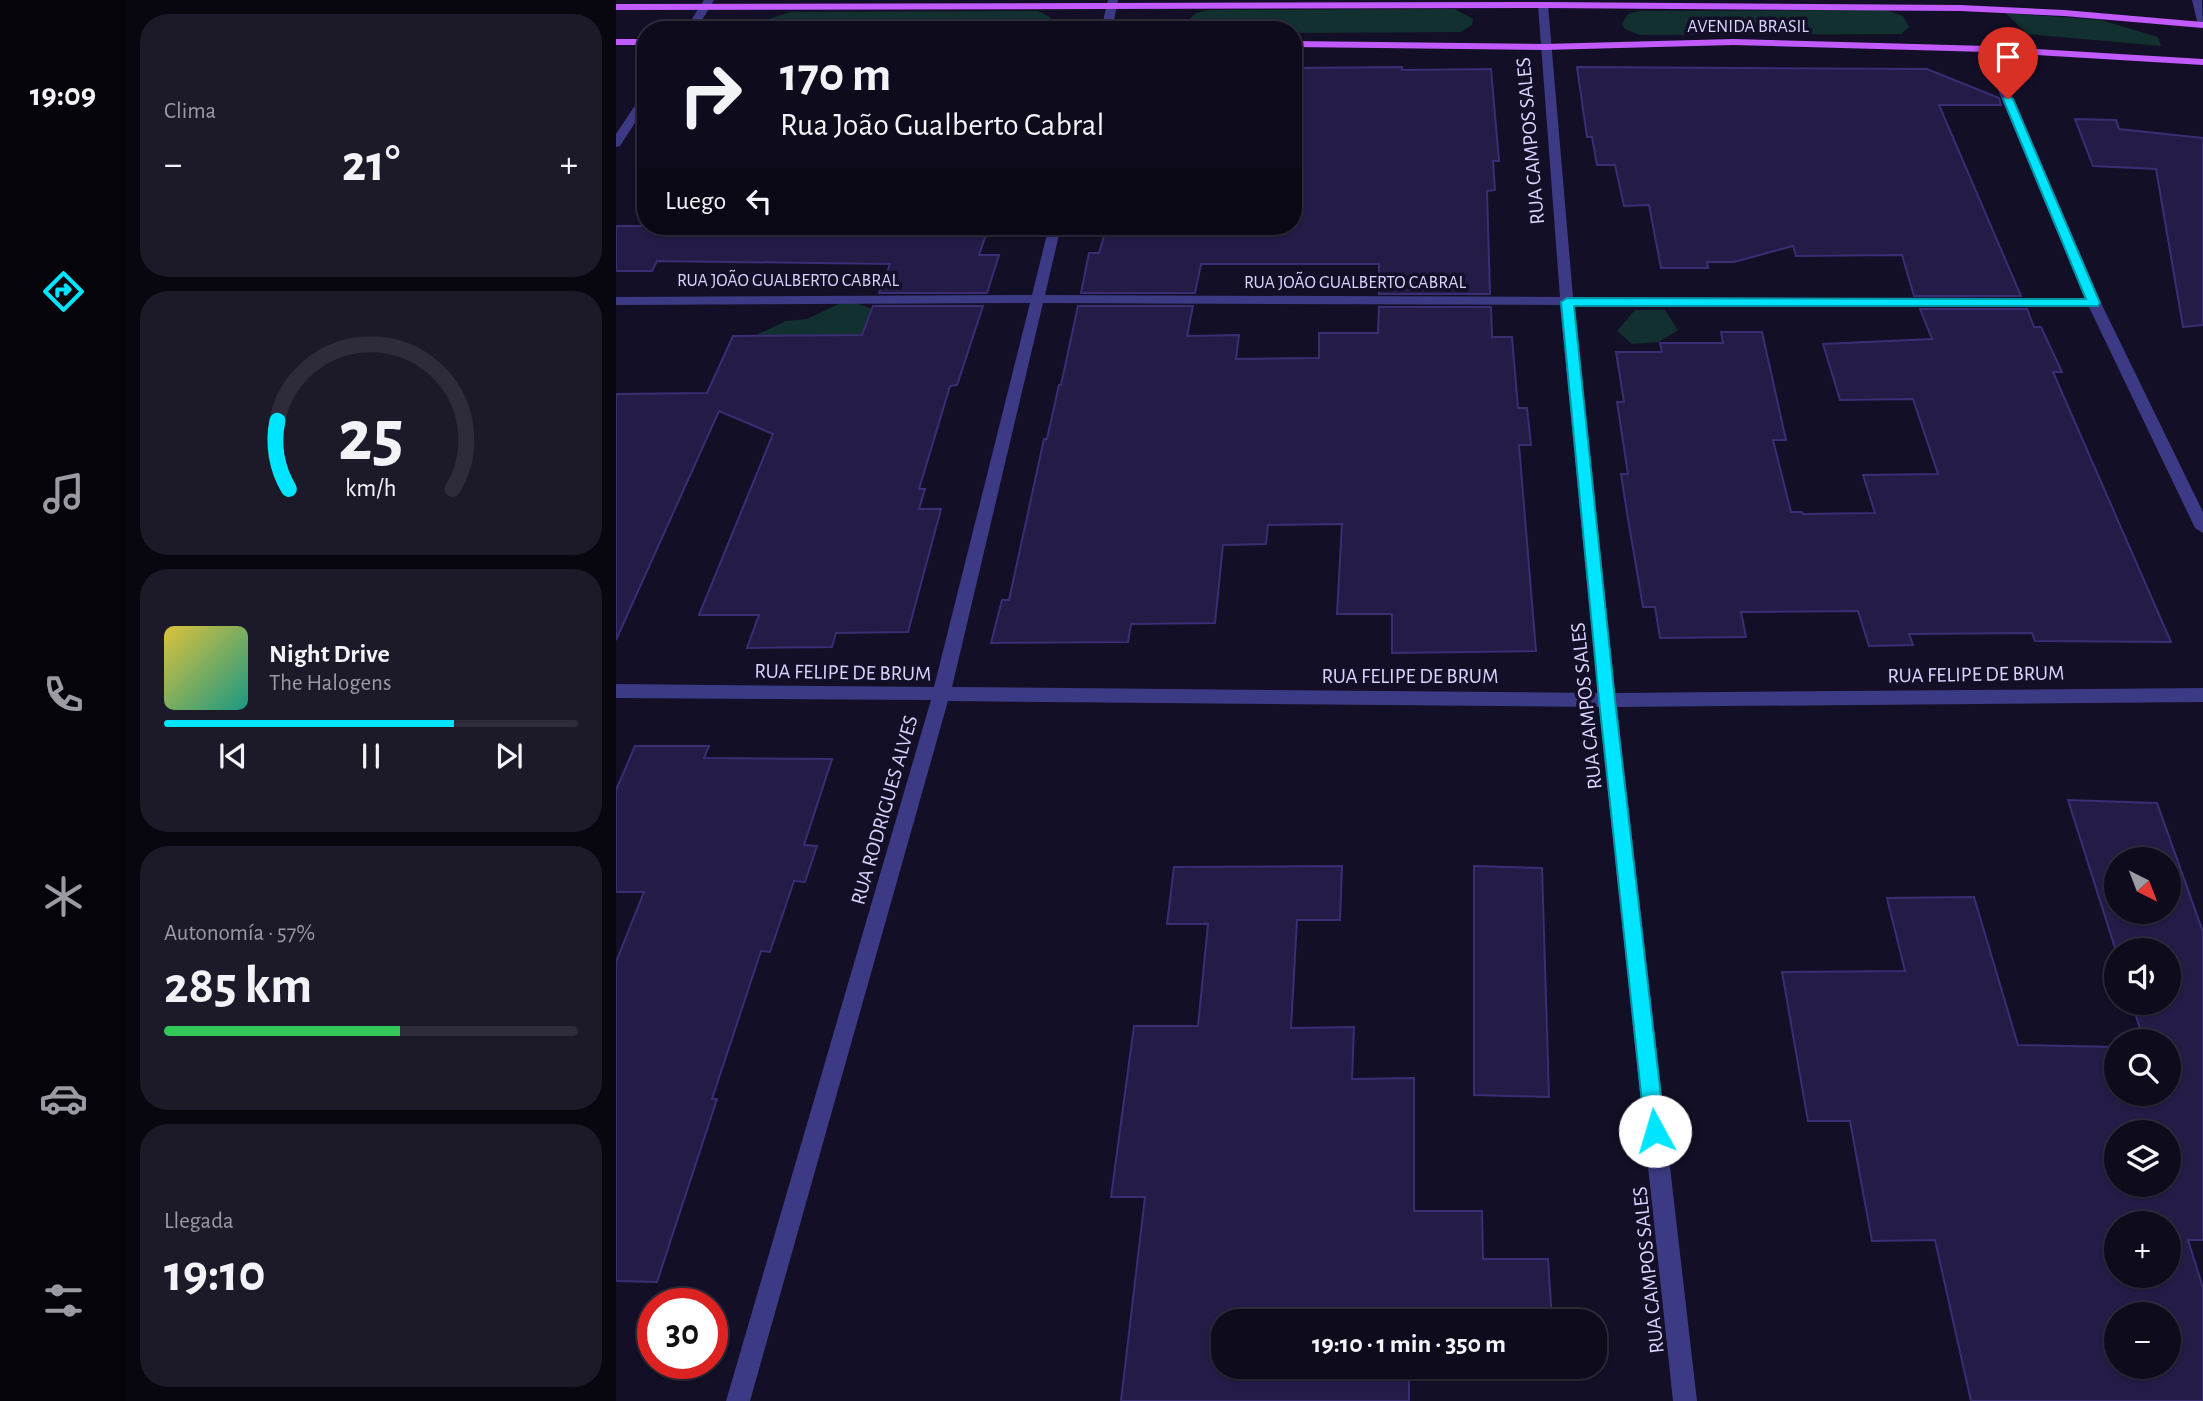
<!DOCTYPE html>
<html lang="es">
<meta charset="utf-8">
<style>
body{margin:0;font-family:"Alegreya Sans",sans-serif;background:#1c1929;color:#f1f3f6;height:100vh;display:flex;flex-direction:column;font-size:26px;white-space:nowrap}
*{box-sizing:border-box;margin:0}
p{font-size:23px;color:#9b9ba3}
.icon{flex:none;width:38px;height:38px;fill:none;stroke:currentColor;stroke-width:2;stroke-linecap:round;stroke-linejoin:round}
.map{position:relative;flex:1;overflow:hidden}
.side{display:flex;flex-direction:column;gap:14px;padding:14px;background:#08060f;width:490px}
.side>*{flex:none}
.top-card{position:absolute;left:21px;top:21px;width:665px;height:214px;border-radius:28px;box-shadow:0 2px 5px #0004,0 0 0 2px #2e2b3b;background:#0e0b1c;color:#f1f3f6;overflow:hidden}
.needle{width:46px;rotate:138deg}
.buttons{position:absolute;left:1488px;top:847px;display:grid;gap:14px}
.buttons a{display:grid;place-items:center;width:77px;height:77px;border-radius:50%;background:#0e0b1c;box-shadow:0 2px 5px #0004,0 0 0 2px #2e2b3b;font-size:35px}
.speed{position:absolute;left:21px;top:1288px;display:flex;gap:14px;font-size:35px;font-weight:700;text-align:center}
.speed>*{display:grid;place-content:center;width:91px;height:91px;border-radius:50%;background:#0e0b1c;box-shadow:0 2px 5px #0004,0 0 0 2px #2e2b3b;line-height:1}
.speed .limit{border:10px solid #d22;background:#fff;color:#111}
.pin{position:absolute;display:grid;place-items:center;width:60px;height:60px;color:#fff;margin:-72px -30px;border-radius:50% 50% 50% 0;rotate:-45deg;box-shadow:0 0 7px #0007}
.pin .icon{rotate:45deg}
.me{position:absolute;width:77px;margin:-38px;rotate:354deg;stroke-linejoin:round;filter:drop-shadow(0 0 5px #0008)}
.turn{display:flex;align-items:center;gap:24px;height:147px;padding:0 28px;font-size:32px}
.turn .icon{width:91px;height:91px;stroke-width:2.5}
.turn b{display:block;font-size:49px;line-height:60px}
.then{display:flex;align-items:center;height:66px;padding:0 28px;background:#0003;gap:14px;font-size:26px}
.big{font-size:52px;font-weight:600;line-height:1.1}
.side .tile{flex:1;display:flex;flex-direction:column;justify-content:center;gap:10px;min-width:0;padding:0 24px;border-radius:28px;background:#1c1929}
.side .dial{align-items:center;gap:0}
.dial svg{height:182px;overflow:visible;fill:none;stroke:#2e2b3b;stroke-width:7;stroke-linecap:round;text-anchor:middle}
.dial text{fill:#f1f3f6;stroke:none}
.song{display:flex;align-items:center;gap:21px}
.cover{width:84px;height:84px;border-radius:10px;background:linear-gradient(135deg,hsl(50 70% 55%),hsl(170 70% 35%))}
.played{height:7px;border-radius:4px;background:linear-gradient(90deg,#00e5ff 70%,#2e2b3b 70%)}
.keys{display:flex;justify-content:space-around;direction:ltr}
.heat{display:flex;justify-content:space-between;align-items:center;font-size:38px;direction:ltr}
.charge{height:10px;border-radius:5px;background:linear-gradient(90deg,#34c759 57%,#2e2b3b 0)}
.trip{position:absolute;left:595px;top:1309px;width:396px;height:70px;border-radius:28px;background:#0e0b1c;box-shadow:0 2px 5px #0004,0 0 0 2px #2e2b3b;font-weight:600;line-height:70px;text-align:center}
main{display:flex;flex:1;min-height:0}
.tab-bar{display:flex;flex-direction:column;width:126px;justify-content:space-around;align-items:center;background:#06040b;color:#9b9ba3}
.tab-bar .icon{width:49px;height:49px}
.tab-bar .current{color:#00e5ff}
.tab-bar b{font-size:32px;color:#f1f3f6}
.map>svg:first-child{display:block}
.green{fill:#12302f}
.building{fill:#241b47;stroke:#3b2d73;stroke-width:2;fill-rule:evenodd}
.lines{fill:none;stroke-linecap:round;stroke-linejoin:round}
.minor{fill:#3d3a85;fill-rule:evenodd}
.major{fill:#c25bff;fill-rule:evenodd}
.route{fill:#00e5ff;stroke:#0095a6;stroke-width:2}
.labels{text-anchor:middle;stroke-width:7;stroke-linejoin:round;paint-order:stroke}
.far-street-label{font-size:18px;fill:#d9d4ff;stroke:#130f26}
.street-label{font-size:21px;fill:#d9d4ff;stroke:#130f26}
</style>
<main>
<nav class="tab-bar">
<b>19:09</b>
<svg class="icon current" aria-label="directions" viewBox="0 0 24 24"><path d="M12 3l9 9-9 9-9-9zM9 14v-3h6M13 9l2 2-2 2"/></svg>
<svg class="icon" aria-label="music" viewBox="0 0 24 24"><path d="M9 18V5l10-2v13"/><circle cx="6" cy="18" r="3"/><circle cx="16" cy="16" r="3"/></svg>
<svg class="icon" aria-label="phone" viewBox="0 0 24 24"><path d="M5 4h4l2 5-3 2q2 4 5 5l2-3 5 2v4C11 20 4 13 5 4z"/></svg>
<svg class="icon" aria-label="climate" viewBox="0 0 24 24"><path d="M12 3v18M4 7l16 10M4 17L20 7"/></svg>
<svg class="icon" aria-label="car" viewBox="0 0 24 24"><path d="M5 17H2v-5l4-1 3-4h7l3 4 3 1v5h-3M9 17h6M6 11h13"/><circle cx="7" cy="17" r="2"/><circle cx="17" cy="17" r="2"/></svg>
<svg class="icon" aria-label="filters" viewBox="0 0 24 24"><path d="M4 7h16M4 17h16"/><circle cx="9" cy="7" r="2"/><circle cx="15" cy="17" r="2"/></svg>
</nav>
<section class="side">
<div class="tile"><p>Clima</p>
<div class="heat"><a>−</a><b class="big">21°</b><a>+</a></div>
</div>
<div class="tile dial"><svg viewBox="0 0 100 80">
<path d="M14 69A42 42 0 1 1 86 69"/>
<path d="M14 69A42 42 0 0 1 9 39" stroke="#00e5ff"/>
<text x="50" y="56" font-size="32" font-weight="700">25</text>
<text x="50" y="72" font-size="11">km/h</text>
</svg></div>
<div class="tile">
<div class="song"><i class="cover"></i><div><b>Night Drive</b><p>The Halogens</p></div></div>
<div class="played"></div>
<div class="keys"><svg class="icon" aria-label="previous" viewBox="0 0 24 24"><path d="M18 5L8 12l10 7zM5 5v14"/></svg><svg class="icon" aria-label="pause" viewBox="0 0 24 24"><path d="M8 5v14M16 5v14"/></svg><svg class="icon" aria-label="next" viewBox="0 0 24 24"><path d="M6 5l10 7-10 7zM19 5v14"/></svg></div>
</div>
<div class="tile"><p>Autonomía · 57%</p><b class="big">285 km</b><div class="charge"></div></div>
<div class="tile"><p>Llegada</p><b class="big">19:10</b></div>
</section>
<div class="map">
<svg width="1587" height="1401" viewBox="0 0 1587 1401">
<rect width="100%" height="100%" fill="#130f26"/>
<path class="green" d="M839,9L857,19L856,25L845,32L677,33V30H574L570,23L580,13L592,10Z
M1270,10L1287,16L1293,27L1285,34L1024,35L1009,29L1006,24L1012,14L1023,11Z
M422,11L434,17L435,24L427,30L146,29L150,20L174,12Z
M1390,13L1485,20L1542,37L1545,46L1411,34Z
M231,300L260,310L254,340L148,355L142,334L170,321L191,319Z
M1019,310H1049L1062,330L1043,342L1016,344L1001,331Z"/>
<path class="building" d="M786,67V70L875,69L883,161H877L879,190L871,191L874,294H763V264H585L579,293H465L473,253H483L491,226H677V68Z
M961,67L1311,69L1383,98L1385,105H1323L1405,296H1298L1286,255L1180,256L1177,246L1118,262H1091L1092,268H1045L1033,205L1008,206L999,165H981L976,137H971Z
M1459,119L1500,120L1503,129L1587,138V325L1567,327L1540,169L1477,166Z
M0,226H373L363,255H383L371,293H263L274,264L41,261L36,271H0Z
M257,306H367L341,385L334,386L303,489H309L303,509H325L292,632L220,633L216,647L131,648L143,615H83L157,434L103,411L0,640V394L91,393L117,336L246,335Z
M462,306H577L571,336L623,335L620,359L703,358V333H762L763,307H875L876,337H896L902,408H911L915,445H903L920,651L776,653V614H721L726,524L652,525L650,544L607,545L599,623L515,624L512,642L375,643L386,600H393L428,439H431L443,385H445Z
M1304,309H1411L1418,327H1425L1446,372H1437L1555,642L1419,641L1416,633L1293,634L1297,645L1253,646L1242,611L1125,612L1130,637L1044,638L1039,607H1027L1011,513L1005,474H1012L1001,402H1008L1000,352H1046L1044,343H1107L1105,332H1146L1170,440H1157L1175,512H1186L1187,514L1259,513L1247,475L1322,474L1297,399L1224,400L1207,344L1316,339Z
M19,746H93L88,758L216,759L188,845L201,846L189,882L178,881L154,952L145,951L96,1099H101L41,1282L0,1281V962L28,892H0V790Z
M1452,800L1541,803L1587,932V1240H1572L1587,1288V1401H1355L1319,1240L1256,1241L1234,1121H1192L1166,972L1289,971L1271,898L1358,897L1402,1045L1500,1047V1094H1552V1041H1528L1516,1003H1552V950L1500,951ZM1500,859H1552V912H1500ZM1500,1132H1552V1185H1500ZM1500,1223H1552V1276H1500ZM1500,1314H1552V1367H1500Z
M726,866L724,920H681L675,1028L738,1027L736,1079L798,1078V1211H866L867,1259H932L936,1321H876V1317H794V1321H607V1367H793V1401H505L529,1197H495L518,1026H582L592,924H551L558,867Z
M858,866L926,868L933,1097L858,1095Z"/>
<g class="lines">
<path class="minor" d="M88,0H98L80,30H69Z
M492,0H502L496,30H485Z
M1576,0H1586L1587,28L1582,25Z
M927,2L932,5L957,297L1469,299L1365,49L1375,47L1485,303L1587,512V533L1579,528L1473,307L958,305L999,693L1587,688V702L1001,707L1081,1401H1057L983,707L332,701L134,1401H110L315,700L0,698V684L318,687L414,303L0,305V297L416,295L433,226H445L429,295L944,297L922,5ZM427,303L944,305L982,693L336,687Z
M30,94V106L4,146L0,147V134L26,95Z"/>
<path class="major" d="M927,2L1344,5L1448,10L1587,22V28L1448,16L1344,11L927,8L0,10V4Z
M0,39H30V45H0Z
M1117,39L1371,46L1587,59V65L1371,52L1117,45L928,50L677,47V41L928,44Z"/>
</g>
<path class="route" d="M1392,96L1397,99L1484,303L1482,306H958L999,700L1049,1131L1046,1138L1039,1141L1032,1138L1029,1131L983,700L945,302L951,298L1470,299L1387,99Z"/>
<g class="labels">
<g class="far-street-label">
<text x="1132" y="32">AVENIDA BRASIL</text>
<text x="172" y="286">RUA JOÃO GUALBERTO CABRAL</text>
<text x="739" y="288">RUA JOÃO GUALBERTO CABRAL</text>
</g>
<g class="street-label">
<text transform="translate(914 141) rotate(-95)" y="7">RUA CAMPOS SALES</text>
<text transform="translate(227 672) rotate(1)" y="7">RUA FELIPE DE BRUM</text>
<text transform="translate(1360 674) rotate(-1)" y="7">RUA FELIPE DE BRUM</text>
<text x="794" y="683">RUA FELIPE DE BRUM</text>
<text transform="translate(970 706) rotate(-96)" y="7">RUA CAMPOS SALES</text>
<text transform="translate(268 810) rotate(-74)" y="7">RUA RODRIGUES ALVES</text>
<text transform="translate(1032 1270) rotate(-96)" y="7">RUA CAMPOS SALES</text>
</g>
</g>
</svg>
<div class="buttons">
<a><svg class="needle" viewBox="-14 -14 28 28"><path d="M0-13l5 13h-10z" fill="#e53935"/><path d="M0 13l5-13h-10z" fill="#9b9ba3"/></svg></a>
<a><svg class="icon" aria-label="sound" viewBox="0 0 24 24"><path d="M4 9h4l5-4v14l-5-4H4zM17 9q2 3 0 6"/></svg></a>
<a><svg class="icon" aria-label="search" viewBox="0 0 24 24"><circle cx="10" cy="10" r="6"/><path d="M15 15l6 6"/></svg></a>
<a><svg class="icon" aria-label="layers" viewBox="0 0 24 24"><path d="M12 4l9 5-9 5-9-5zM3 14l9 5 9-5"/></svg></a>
<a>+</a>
<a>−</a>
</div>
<div class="speed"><div class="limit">30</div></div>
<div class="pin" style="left:1392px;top:99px;background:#d93025"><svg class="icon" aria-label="arrive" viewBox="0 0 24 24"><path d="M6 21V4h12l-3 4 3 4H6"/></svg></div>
<svg class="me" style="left:1039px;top:1131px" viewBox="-20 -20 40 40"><circle r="19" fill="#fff"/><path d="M0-13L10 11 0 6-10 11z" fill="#00e5ff"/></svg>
<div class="trip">19:10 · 1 min · 350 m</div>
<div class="top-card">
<div class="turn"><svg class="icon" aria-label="right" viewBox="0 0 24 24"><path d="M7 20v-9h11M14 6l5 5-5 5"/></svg><div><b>170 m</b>Rua João Gualberto Cabral</div></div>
<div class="then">Luego<svg class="icon" aria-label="left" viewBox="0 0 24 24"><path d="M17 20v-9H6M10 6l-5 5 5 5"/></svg></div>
</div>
</div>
</main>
